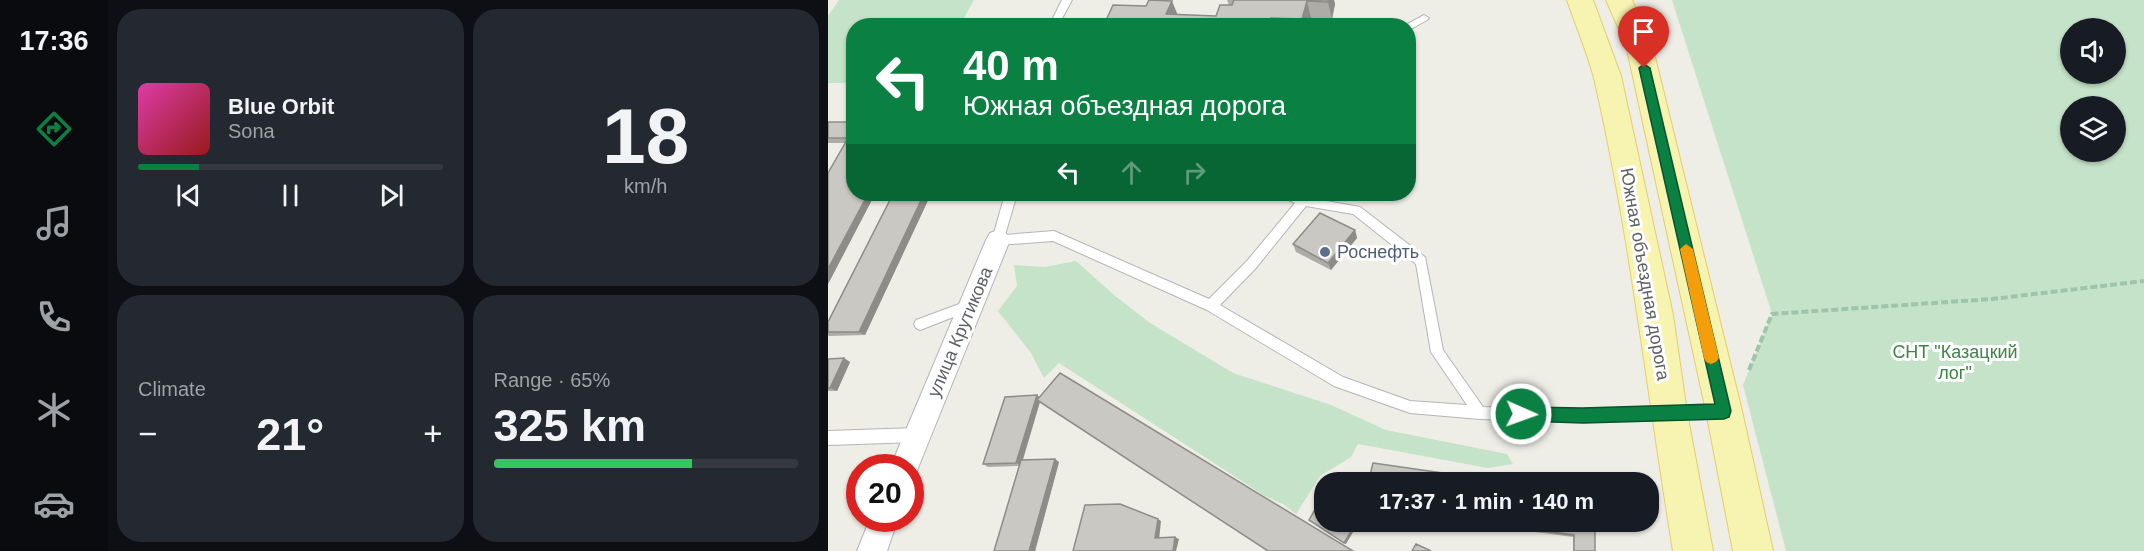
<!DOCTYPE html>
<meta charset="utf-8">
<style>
body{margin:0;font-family:Helvetica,sans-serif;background:#242831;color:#f1f3f6;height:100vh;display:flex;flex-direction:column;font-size:22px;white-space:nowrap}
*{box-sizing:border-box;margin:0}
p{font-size:20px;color:#9ea1a6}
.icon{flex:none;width:33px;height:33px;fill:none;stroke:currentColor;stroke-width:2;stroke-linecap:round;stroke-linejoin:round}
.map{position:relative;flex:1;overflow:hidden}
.side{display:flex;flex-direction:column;gap:9px;padding:9px;background:#0d0f14;width:720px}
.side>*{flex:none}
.top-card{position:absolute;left:18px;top:18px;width:570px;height:183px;border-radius:24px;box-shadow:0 2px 4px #0004;background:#0b8043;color:#fff;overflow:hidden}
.fabs{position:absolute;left:1232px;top:18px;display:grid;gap:12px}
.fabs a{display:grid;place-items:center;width:66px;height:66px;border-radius:50%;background:#171b24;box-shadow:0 2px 4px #0004;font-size:30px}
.speed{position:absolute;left:18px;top:454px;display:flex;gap:12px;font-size:30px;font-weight:700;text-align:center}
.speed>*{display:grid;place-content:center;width:78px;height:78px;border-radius:50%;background:#171b24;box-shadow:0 2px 4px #0004;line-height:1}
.speed .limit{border:9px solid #d22;background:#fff;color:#111}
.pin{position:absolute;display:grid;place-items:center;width:51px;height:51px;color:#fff;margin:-62px -26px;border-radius:50% 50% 50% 0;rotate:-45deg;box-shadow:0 0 6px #0007}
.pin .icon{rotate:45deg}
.me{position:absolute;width:66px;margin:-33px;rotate:92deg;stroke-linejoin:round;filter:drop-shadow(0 0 4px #0008)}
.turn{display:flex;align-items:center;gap:21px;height:126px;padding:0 18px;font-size:27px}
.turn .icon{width:78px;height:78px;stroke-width:2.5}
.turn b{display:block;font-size:42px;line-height:51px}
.lanes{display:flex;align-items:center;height:57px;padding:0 18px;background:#0003;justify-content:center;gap:30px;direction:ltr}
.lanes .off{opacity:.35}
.big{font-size:45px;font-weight:700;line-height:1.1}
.side .tile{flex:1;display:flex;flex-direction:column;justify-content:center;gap:9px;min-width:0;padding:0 21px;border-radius:24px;background:#242831}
.side .dial{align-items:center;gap:0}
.dial b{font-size:78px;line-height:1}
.song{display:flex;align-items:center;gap:18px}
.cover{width:72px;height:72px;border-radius:9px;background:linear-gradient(135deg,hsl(320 70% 55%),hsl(0 70% 35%))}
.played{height:6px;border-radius:3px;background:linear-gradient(90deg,#0b8043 20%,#363941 20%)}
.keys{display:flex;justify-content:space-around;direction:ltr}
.heat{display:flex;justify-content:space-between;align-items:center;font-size:33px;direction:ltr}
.charge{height:9px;border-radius:4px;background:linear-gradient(90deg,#34c759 65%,#363941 0)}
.side .tiles{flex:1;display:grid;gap:9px;grid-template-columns:repeat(2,1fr)}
.trip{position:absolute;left:486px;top:472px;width:345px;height:60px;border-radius:24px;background:#171b24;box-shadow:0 2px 4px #0004;font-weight:700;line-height:60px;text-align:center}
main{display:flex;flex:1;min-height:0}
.menu{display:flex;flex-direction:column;width:108px;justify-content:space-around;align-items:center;background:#090b0e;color:#9ea1a6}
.menu .icon{width:42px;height:42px}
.menu .selected{color:#0b8043}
.menu b{font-size:27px;color:#f1f3f6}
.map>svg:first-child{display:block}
.green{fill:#c5e3c8;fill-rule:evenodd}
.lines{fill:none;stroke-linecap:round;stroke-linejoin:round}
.service-casing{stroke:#b3b5b9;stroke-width:2}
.minor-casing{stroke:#b3b5b9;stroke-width:2}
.primary-casing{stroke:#e4ce69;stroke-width:2}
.path{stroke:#9ec4ac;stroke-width:4;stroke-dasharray:7 3;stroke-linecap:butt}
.service{fill:#fff;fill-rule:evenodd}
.minor{fill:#fff;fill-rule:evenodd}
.primary{fill:#f7f3b1;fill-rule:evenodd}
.wall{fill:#aeaca7}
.shaded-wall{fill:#8d8c88}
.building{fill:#cac8c2;stroke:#8d8c88;stroke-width:1.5}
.route{fill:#0b8043;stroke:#07532c;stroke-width:1.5}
.slow{fill:#f59e0b}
.service-dot{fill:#5c6f8a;stroke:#fff;stroke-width:2}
.labels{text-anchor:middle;stroke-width:6;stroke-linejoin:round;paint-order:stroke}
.service-label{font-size:18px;fill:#4e5e75;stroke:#fff;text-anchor:start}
.street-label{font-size:18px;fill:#5d6064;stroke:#fff}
.park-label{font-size:18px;fill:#3e8348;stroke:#fff}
</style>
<main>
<nav class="menu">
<b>17:36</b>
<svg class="icon selected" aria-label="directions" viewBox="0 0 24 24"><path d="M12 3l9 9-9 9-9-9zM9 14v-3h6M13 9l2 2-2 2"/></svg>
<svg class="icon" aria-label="music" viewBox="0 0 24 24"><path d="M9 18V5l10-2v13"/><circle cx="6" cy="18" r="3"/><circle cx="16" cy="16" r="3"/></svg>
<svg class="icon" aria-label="phone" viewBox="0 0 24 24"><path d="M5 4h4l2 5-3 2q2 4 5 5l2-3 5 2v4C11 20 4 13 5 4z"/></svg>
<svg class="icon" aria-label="climate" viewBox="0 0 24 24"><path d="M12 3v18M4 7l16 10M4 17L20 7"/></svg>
<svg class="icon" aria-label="car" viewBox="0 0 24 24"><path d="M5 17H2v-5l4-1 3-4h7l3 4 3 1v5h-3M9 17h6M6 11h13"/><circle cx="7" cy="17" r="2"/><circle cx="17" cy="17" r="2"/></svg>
</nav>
<section class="side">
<div class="tiles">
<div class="tile">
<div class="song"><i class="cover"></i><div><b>Blue Orbit</b><p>Sona</p></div></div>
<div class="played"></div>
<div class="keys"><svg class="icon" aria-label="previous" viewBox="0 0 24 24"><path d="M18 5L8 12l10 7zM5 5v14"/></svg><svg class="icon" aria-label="pause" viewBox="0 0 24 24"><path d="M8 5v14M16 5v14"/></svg><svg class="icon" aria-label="next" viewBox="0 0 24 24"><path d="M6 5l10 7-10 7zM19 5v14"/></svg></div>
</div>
<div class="tile dial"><b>18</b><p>km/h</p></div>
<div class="tile"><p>Climate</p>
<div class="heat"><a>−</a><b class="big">21°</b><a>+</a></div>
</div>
<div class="tile"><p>Range · 65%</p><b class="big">325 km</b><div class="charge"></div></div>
</div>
</section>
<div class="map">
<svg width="1316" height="551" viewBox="0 0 1316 551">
<rect width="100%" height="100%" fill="#eeede6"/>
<path class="green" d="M11,0H146L132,25L26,26L25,83H0V16Z
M844,0H1316V551H958L915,385L944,314ZM1242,28H1287V74H1242ZM1287,106V152H1242V106Z
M248,261L286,295L322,323L405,373L503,405L558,430L679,454L685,464L660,468L530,444L523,457L492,476L468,514L455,504L437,496L231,363L216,378L203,353L170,311L189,286L186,265L217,267Z"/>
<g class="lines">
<g class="service-casing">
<path id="service" d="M234,0H244L230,26H221Z
M596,15L601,18L599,20L583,29L580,30V26H576Z
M177,194H189L177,235L226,231L381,299L419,261L467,203L454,197L453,194H468L476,197L532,207L597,257L615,350L655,407L755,410L893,406L898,407L900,412L898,417L893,418L755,422L652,419L582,413L506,386L379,310L225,241L170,245L166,243L164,240ZM478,206L525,214L588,264L603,352L639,405L582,401L515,377L392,305L427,269Z
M142,300L146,301L148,305L146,309L92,330L88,328L86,324L88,320Z
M89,428L94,430L96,435L94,440L89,442L0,445V431Z"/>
</g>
<g class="minor-casing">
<path id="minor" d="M170,230L178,233L182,240L90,468L86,478L82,479V468H62L158,240L162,233Z
M42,519H70L59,551H29Z"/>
</g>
<g class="primary-casing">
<path id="primary" d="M739,0H765L793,76L845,315L859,413L885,551H845C819,393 802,234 766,78C759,52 748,26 739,0Z
M778,0H804L824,45L914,411L945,551H905L878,411L798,45Z"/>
</g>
<path class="path" d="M921,370L944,314L1164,299L1316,281"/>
<use href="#service" class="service"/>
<use href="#minor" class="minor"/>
<use href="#primary" class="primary"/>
</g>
<path class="wall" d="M399,0H506L507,4L504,19L483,18L482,26L276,25L318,6L350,15L388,16L401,5Z
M0,122H26V194H47L0,284L17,143H0Z
M65,194H103L37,335L1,336L0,335V322Z
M527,230L529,238L503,270L468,252L465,244Z
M0,359L22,362L9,391H0Z
M212,402L195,460L231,462L207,551H166L191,466L160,467L155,464Z
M631,522H767V551H745V537Z"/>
<path class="shaded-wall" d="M500,0H506L507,4L504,19L500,2Z
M344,1L351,18L338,14Z
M479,1L483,18L482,26H476L474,19Z
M443,18L445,26H441Z
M40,194H47L0,284V269Z
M96,194H103L37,335L31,332Z
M527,230L529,238L503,270L500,263Z
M16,358L22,362L9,391L2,388Z
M209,395L213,398L193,465L188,463Z
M227,459L231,462L207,551H201Z
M330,519L333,521L331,540L327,538Z
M529,522H531L518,544L516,543Z
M347,537L351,539L348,551H345Z"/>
<path class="building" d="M321,0L344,1L338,14L388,16L392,5H404L406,0H500V2L479,1L474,19L443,18L441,26H412L413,23L384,22L383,26L276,25L285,5L318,6Z
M0,122H26V194H40L0,269V173L20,138H0Z
M65,194H96L31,332H0V322Z
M492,213L527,230L500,263L465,244Z
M16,358L2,388H0V359Z
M232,373L525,551H440L209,400Z
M209,395L188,463L155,464L177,397Z
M227,459L201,551H166L193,460Z
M545,463L685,483H540Z
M496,494V522H529L516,543L481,520Z
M292,504L330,519L327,538L347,537L345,551H245L257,505Z
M645,522H767V551H746V535Z
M588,544L603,551H584Z"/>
<path class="route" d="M816,64L822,68L903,411L901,417L896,419L755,423L693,421L688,419L685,414L688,409L693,407L755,408L887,404L811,68Z"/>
<path class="slow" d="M858,244L865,249L891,358L888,362L883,364L878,362L876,358L852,249Z"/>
<circle class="service-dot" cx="497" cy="252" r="6"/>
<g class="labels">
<g class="service-label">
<text x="509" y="258">Роснефть</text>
</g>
<g class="street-label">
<text transform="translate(817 274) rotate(80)" y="6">Южная объездная дорога</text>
<text transform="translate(132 332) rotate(-67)" y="6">улица Крутикова</text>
</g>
<g class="park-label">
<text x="1127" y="358">СНТ "Казацкий<tspan x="1127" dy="21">лог"</tspan></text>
</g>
</g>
</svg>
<div class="fabs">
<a><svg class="icon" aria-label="sound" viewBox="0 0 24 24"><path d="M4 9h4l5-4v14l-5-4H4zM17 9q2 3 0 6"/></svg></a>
<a><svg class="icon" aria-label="layers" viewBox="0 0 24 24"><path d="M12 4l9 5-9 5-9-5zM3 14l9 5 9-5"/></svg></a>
</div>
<div class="speed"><div class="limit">20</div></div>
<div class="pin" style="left:816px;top:68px;background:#d93025"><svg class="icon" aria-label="arrive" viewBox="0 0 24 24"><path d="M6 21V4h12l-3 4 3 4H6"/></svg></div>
<svg class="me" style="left:693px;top:414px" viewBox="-20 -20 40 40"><circle r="17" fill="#0b8043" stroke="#fff" stroke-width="3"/><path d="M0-11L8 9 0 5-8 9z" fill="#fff"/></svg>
<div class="trip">17:37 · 1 min · 140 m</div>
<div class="top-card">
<div class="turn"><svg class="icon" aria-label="left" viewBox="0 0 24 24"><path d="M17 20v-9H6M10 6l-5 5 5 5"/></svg><div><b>40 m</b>Южная объездная дорога</div></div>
<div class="lanes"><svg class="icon" aria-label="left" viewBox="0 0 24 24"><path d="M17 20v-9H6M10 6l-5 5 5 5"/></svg><svg class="icon off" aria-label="ahead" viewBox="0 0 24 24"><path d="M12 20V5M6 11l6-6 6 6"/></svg><svg class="icon off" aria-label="right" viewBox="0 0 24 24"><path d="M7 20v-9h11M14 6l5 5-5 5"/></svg></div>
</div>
</div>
</main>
